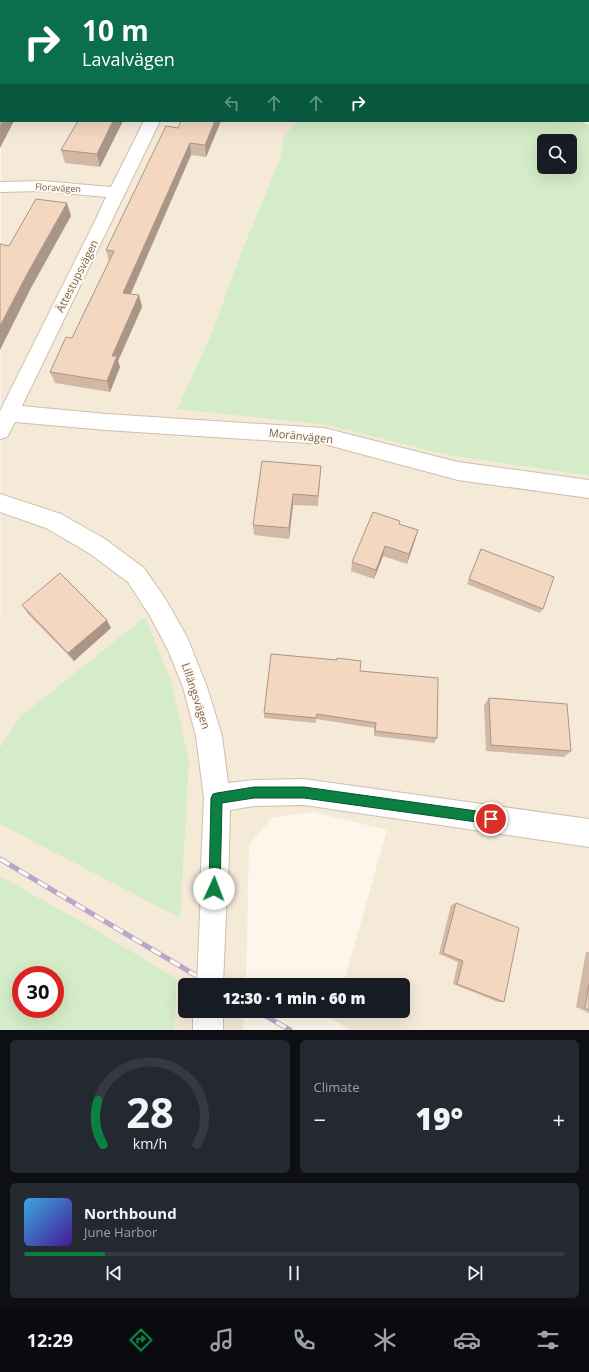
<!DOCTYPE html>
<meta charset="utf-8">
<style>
body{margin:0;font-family:"Open Sans",sans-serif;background:#242831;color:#f1f3f6;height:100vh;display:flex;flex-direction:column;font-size:15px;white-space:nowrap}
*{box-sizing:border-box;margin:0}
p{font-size:13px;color:#9ea1a6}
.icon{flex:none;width:22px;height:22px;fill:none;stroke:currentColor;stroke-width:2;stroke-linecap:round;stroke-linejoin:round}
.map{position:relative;height:1030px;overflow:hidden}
.side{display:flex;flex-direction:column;gap:10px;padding:10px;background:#0d0f14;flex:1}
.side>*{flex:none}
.top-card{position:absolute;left:0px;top:0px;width:589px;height:122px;box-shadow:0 4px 16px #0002;background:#0b6e4f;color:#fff;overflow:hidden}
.tools{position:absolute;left:537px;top:134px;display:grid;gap:8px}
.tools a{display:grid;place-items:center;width:40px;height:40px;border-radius:6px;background:#171b24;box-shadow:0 4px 16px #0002;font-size:20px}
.speed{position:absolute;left:12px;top:966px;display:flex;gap:8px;font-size:20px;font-weight:700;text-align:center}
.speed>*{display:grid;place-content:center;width:52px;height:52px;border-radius:50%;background:#171b24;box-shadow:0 4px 16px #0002;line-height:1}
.speed .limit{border:6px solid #d22;background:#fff;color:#111}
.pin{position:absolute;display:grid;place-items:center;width:34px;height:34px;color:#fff;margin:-17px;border:2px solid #fff;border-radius:50%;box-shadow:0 1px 4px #0007}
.me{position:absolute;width:44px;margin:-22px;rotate:2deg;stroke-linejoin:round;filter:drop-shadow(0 0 3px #0008)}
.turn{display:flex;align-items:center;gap:14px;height:84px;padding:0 16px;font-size:18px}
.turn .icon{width:52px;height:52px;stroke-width:2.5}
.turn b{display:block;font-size:28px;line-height:34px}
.lanes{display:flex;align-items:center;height:38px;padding:0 16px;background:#0003;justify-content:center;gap:20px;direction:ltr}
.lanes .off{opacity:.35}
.big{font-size:30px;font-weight:800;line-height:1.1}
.side .tile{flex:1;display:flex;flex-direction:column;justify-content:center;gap:6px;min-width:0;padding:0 14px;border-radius:6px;background:#242831}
.side .dial{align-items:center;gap:0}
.dial svg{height:104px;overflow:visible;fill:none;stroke:#363941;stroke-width:7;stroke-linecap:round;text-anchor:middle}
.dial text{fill:#f1f3f6;stroke:none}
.song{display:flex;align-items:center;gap:12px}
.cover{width:48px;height:48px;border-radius:6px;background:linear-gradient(135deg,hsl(200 70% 55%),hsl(260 70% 35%))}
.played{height:4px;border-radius:2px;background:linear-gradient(90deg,#0b8043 15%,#363941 15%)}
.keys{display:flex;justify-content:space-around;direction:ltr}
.heat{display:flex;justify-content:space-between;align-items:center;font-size:22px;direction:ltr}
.side .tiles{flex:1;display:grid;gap:10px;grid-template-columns:1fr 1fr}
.tile:last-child{grid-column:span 2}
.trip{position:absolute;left:178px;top:978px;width:232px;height:40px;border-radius:6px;background:#171b24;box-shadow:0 4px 16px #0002;font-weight:800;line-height:40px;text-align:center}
.tabs{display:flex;height:64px;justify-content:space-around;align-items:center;background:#090b0e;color:#9ea1a6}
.tabs .icon{width:28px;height:28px}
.tabs .active{color:#0b8043}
.tabs b{font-size:18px;color:#f1f3f6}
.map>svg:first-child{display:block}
.residential{fill:#f5e9d8;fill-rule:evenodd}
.green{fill:#d4ecc7;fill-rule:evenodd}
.water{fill:#bde0e8;stroke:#a3cfda}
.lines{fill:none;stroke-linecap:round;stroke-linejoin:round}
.minor-casing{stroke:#d0bfae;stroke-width:2}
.minor{fill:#fff;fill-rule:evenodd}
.rail-casing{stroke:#baa6c8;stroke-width:5}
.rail{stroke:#fffaf1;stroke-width:3.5;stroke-dasharray:11;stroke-linecap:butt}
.minor-bridge-casing{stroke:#d0bfae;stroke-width:28;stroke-linecap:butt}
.minor-bridge{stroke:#fff;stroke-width:26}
.wall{fill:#d1b9a6}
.shaded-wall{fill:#aa9687}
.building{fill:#f3d7c1;stroke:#aa9687}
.route{fill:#0b8043;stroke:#07532c}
.labels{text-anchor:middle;stroke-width:4;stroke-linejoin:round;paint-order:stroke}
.far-street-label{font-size:9px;fill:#795e4c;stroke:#fffaf1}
.street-label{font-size:11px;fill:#795e4c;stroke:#fffaf1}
</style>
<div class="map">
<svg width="589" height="1030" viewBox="0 0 589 1030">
<rect width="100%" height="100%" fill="#fdf6ea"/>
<path class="residential" d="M1,100V121H297L283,138L281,157L240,255L213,330L177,409L328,425L447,455L589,476V1030H350L332,1019L335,1011H403V985H343L387,830L313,812L273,817L249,844L246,985H185V1011H244L243,1030H0ZM21,975H55V1009H21Z"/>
<path class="green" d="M297,121H581L589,125V476L447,455L327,425L177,409L213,330L240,255L281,157L283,138ZM544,141H570V167H544Z
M145,617L171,681L189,761L180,918L0,824V747L20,717Z
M0,876L94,929L177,979L174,1030H0ZM21,975H55V1009H21Z"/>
<path class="water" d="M0,0H589V74L588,1H1V40Z"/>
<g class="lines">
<g class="minor-casing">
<path id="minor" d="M144,121H160L22,406L106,414L324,428L458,462L589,480V498L458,480L324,444L106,430L15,422L7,437L0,439V411L96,219L106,197L43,191L0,192V182L43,181L111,187Z
M0,494L61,514L105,539L144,568L166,600L187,637L207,687L222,736L228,783L254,780L304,779L589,819V847L304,805L254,806L230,810L228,889L224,899L214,903L204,899L200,889L204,798L196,736L183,687L168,650L150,616L128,582L89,553L46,528L0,512Z
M193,1011H223V1030H193Z"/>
</g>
<use href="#minor" class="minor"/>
<g class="rail-casing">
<path id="rail" d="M0,859L212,985
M257,1011L290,1030"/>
</g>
<use href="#rail" class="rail"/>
<g class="minor-bridge-casing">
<path id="minor-bridge" d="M210,985L214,889"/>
</g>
<use href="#minor-bridge" class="minor-bridge"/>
</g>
<path class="wall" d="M123,121L100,167L65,163L61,150Z
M221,121L206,157L191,155L131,294L139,295L142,307L118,361L120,367L110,392L55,383L50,372L72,338L109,261L106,250L178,128Z
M321,466L318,506L293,505L289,539L254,535L253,525Z
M399,524L418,530L415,540L407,564L383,556L374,579L351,571L352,562Z
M481,549L543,609L540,613L467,584Z
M22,605L111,628L74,661L28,614Z
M360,671L437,738L434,743L374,736V728L316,719V723L264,718V713Z
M489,698L571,751L564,757L486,751L484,705Z
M456,903L504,1002H498L453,984L458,962L439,954L451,905Z
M586,952H589V1013L576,1007Z"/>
<path class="shaded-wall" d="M3,121H14L0,148V126Z
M113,121H123L100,167L97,154Z
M215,121H221L206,157L205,145Z
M190,143L191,155L126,304L123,293Z
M67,203L71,216L31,288L0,350V326L26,276Z
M139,295L142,307L118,361L120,367L110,392L107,381L112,356Z
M293,494V505L289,539V528Z
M418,530L415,540L407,564L409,554Z
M385,546L383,556L374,579L376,570Z
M107,620L111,628L74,661L68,653Z"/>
<path class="building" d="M0,107H1V121H3L0,126Z
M78,121H113L97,154L61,150Z
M181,121H215L205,145L190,143L123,293L139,295L112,356H117L107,381L50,372L66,337L72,338L114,251L106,250L166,126L178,128Z
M36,199L67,203L26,276L0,326V244L9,246Z
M262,461L321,466L318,496L293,494L289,528L253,525Z
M373,512L400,521L399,524L418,530L409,554L385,546L376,570L352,562Z
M481,549L554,577L543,609L469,579Z
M60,573L107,620L68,653L22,605Z
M271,654L337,660V658L361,661L360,671L438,678L437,738L375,731L376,723L317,714L316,718L264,713Z
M489,698L567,704L571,751L491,745Z
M456,903L519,928L504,1002L457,984L463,961L443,953Z
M589,984V1010L585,1008Z"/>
<path class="route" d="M254,787H304L491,813L495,815L497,819L495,823L491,824L304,798H254L222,803L220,889L219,893L214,895L210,893L209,889L211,798L213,794L217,793Z"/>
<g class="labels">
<g class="far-street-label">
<text transform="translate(58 188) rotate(3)" y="3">Floravägen</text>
</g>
<g class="street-label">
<text transform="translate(77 276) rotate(-63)" y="4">Ättestupsvägen</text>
<text transform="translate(301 436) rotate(6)" y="4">Moränvägen</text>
<text transform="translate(196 696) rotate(72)" y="4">Lillängsvägen</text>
</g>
</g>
</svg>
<div class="tools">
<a><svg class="icon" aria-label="search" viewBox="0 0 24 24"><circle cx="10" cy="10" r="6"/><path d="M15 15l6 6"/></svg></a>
</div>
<div class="speed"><div class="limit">30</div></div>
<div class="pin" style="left:491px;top:819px;background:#d93025"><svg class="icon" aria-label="arrive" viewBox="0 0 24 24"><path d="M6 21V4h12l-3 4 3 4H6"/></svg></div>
<svg class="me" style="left:214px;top:889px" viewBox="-20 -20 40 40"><circle r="19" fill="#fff"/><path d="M0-13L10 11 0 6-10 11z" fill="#0b8043"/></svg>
<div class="trip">12:30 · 1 min · 60 m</div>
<div class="top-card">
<div class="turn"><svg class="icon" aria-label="right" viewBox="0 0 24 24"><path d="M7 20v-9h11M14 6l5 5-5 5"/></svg><div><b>10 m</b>Lavalvägen</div></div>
<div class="lanes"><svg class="icon off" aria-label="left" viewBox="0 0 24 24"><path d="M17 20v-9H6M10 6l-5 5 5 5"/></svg><svg class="icon off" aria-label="ahead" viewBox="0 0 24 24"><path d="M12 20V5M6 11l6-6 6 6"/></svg><svg class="icon off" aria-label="ahead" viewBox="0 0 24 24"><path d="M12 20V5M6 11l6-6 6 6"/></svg><svg class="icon" aria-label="right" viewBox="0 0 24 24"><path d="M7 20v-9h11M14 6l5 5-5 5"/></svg></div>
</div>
</div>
<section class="side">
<div class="tiles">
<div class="tile dial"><svg viewBox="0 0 100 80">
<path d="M14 69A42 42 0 1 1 86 69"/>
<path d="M14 69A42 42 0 0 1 10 35" stroke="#0b8043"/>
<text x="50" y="56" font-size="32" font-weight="700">28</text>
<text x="50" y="72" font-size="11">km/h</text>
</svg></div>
<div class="tile"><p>Climate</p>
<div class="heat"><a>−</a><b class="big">19°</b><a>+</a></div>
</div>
<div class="tile">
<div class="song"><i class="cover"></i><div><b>Northbound</b><p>June Harbor</p></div></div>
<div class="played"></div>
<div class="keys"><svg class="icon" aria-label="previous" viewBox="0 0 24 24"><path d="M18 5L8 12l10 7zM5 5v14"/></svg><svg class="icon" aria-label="pause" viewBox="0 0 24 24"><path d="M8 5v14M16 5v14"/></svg><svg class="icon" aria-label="next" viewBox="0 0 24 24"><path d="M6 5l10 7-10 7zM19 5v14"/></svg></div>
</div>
</div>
</section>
<nav class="tabs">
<b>12:29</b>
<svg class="icon active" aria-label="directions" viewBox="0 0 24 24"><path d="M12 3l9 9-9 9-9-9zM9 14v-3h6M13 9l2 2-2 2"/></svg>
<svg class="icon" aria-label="music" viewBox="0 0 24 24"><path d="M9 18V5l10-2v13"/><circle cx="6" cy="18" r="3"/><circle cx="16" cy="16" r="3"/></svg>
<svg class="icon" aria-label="phone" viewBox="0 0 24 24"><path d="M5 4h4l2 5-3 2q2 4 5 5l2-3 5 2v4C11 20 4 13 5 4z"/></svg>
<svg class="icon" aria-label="climate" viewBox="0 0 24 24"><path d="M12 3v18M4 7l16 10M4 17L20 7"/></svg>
<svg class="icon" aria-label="car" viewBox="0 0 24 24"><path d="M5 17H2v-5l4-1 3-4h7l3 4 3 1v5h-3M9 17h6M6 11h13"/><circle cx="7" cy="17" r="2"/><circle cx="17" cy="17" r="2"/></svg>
<svg class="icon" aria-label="filters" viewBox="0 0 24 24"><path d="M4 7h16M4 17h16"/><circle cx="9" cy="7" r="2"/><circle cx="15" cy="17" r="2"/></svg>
</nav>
